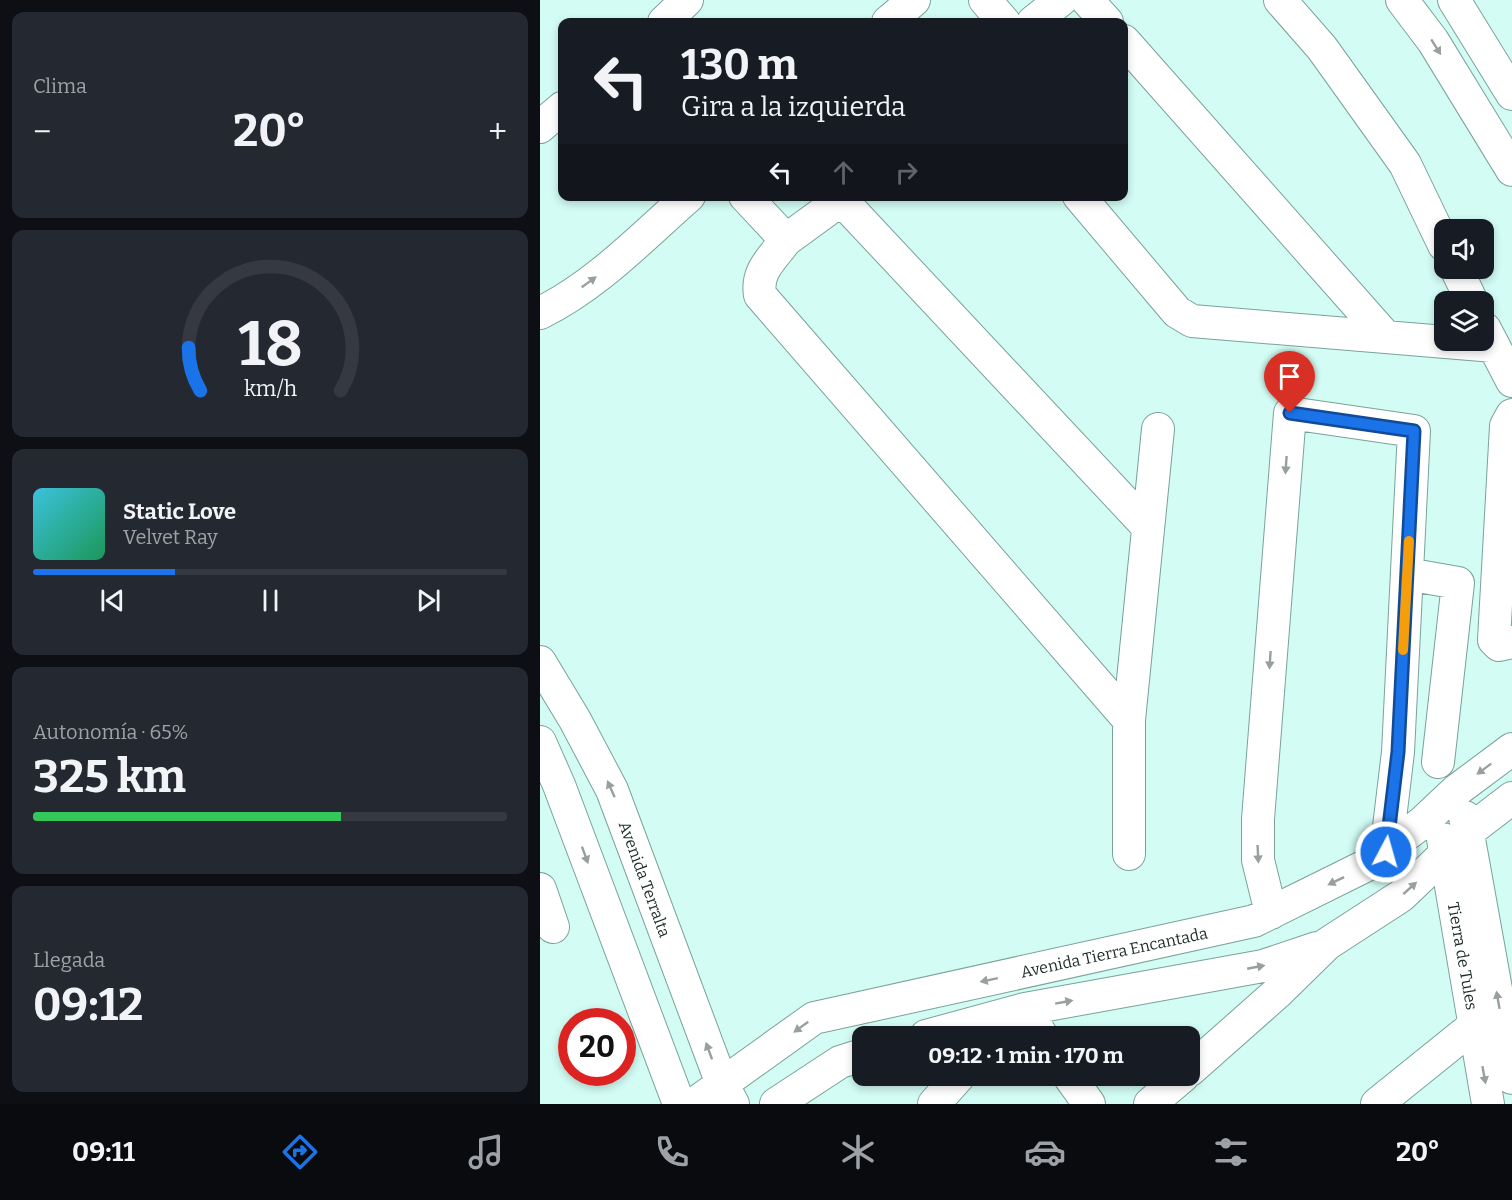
<!DOCTYPE html>
<html lang="es">
<meta charset="utf-8">
<style>
body{margin:0;font-family:Bitter,serif;background:#242831;color:#f1f3f6;height:100vh;display:flex;flex-direction:column;font-size:22px;white-space:nowrap}
*{box-sizing:border-box;margin:0}
p{font-size:20px;color:#9ea1a6}
.icon{flex:none;width:33px;height:33px;fill:none;stroke:currentColor;stroke-width:2;stroke-linecap:round;stroke-linejoin:round}
.map{position:relative;flex:1;overflow:hidden}
.drawer{display:flex;flex-direction:column;gap:12px;padding:12px;background:#0d0f14;width:540px}
.drawer>*{flex:none}
.hud{position:absolute;left:18px;top:18px;width:570px;height:183px;border-radius:12px;box-shadow:0 3px 9px #0003;background:#171b24;color:#f1f3f6;overflow:hidden}
.buttons{position:absolute;left:894px;top:219px;display:grid;gap:12px}
.buttons a{display:grid;place-items:center;width:60px;height:60px;border-radius:12px;background:#171b24;box-shadow:0 3px 9px #0003;font-size:30px}
.speed{position:absolute;left:18px;top:1008px;display:flex;gap:12px;font-size:30px;font-weight:700;text-align:center}
.speed>*{display:grid;place-content:center;width:78px;height:78px;border-radius:50%;background:#171b24;box-shadow:0 3px 9px #0003;line-height:1}
.speed .limit{border:9px solid #d22;background:#fff;color:#111}
.pin{position:absolute;display:grid;place-items:center;width:51px;height:51px;color:#fff;margin:-62px -26px;border-radius:50% 50% 50% 0;rotate:-45deg;box-shadow:0 0 6px #0007}
.pin .icon{rotate:45deg}
.me{position:absolute;width:66px;margin:-33px;rotate:6deg;stroke-linejoin:round;filter:drop-shadow(0 0 4px #0008)}
.turn{display:flex;align-items:center;gap:21px;height:126px;padding:0 24px;font-size:27px}
.turn .icon{width:78px;height:78px;stroke-width:2.5}
.turn b{display:block;font-size:42px;line-height:51px}
.lanes{display:flex;align-items:center;height:57px;padding:0 24px;background:#0003;justify-content:center;gap:30px;direction:ltr}
.lanes .off{opacity:.35}
.big{font-size:45px;font-weight:700;line-height:1.1}
.drawer .widget{flex:1;display:flex;flex-direction:column;justify-content:center;gap:9px;min-width:0;padding:0 21px;border-radius:12px;background:#242831}
.drawer .dial{align-items:center;gap:0}
.dial svg{height:156px;overflow:visible;fill:none;stroke:#363941;stroke-width:7;stroke-linecap:round;text-anchor:middle}
.dial text{fill:#f1f3f6;stroke:none}
.song{display:flex;align-items:center;gap:18px}
.cover{width:72px;height:72px;border-radius:9px;background:linear-gradient(135deg,hsl(190 70% 55%),hsl(150 70% 35%))}
.played{height:6px;border-radius:3px;background:linear-gradient(90deg,#1a73e8 30%,#363941 30%)}
.keys{display:flex;justify-content:space-around;direction:ltr}
.heat{display:flex;justify-content:space-between;align-items:center;font-size:33px;direction:ltr}
.charge{height:9px;border-radius:4px;background:linear-gradient(90deg,#34c759 65%,#363941 0)}
.trip{position:absolute;left:312px;top:1026px;width:348px;height:60px;border-radius:12px;background:#171b24;box-shadow:0 3px 9px #0003;font-weight:700;line-height:60px;text-align:center}
.tabs{display:flex;height:96px;justify-content:space-around;align-items:center;background:#090b0e;color:#9ea1a6}
.tabs .icon{width:42px;height:42px}
.tabs .selected{color:#1a73e8}
.tabs b{font-size:27px;color:#f1f3f6}
main{display:flex;flex:1;min-height:0}
.map>svg:first-child{display:block}
.lines{fill:none;stroke-linecap:round;stroke-linejoin:round}
.minor-casing{stroke:#7aa29b;stroke-width:34}
.minor{stroke:#fff;stroke-width:32}
.oneway{fill:#98a09e}
.route-casing{stroke:#114b97;stroke-width:15}
.route{stroke:#1a73e8;stroke-width:10}
.slow{stroke:#f59e0b;stroke-width:10}
.labels{text-anchor:middle;stroke-width:6;stroke-linejoin:round;paint-order:stroke}
.street-label{font-size:16px;fill:#1a2b28;stroke:#fff}
</style>
<main>
<section class="drawer">
<div class="widget"><p>Clima</p>
<div class="heat"><a>−</a><b class="big">20°</b><a>+</a></div>
</div>
<div class="widget dial"><svg viewBox="0 0 100 80">
<path d="M14 69A42 42 0 1 1 86 69"/>
<path d="M14 69A42 42 0 0 1 8 47" stroke="#1a73e8"/>
<text x="50" y="56" font-size="32" font-weight="700">18</text>
<text x="50" y="72" font-size="11">km/h</text>
</svg></div>
<div class="widget">
<div class="song"><i class="cover"></i><div><b>Static Love</b><p>Velvet Ray</p></div></div>
<div class="played"></div>
<div class="keys"><svg class="icon" aria-label="previous" viewBox="0 0 24 24"><path d="M18 5L8 12l10 7zM5 5v14"/></svg><svg class="icon" aria-label="pause" viewBox="0 0 24 24"><path d="M8 5v14M16 5v14"/></svg><svg class="icon" aria-label="next" viewBox="0 0 24 24"><path d="M6 5l10 7-10 7zM19 5v14"/></svg></div>
</div>
<div class="widget"><p>Autonomía · 65%</p><b class="big">325 km</b><div class="charge"></div></div>
<div class="widget"><p>Llegada</p><b class="big">09:12</b></div>
</section>
<div class="map">
<svg width="972" height="1104" viewBox="0 0 972 1104">
<rect width="100%" height="100%" fill="#d2fcf4"/>
<g class="lines">
<g class="minor-casing">
<path id="minor" d="M445,0L464,22
M547,0L567,22
M740,0L782,48L865,164L904,245
M862,0L893,41L972,170
M914,0L972,94
M124,22L147,0
M348,22L374,0
M493,22L521,0
M584,41L846,337
M0,127L22,108
M205,196L246,240C232,259 216,271 220,295L589,720
M539,196L637,312L652,321L954,346
M246,240L294,205L308,207L608,527
M916,268L932,302
M0,313C56,286 102,237 149,196
M945,329L972,381
M972,415L966,426L954,640L959,645L972,642
M867,574L918,583L898,762
M0,662L35,720L72,790L182,1084L193,1104
M0,742L19,785L139,1104
M925,817L972,1078
M903,839L948,1104
M589,854V720L618,429
M0,889L13,927
M731,913L718,860V819L750,413L874,431L858,752L846,852
M485,1009L502,1036
M386,1036L485,1009L723,966L777,948
M650,1070L737,993L787,944L861,896L929,831L972,798
M529,1076L549,1104
M154,1104L274,1018L714,921L825,866L883,822L917,790L972,749
M236,1104L300,1062L322,1055
M394,1104L419,1076
M610,1104L643,1076
M837,1104L935,1025"/>
</g>
<use href="#minor" class="minor"/>
</g>
<defs><path id="oneway-solid" d="M-6-.8H1V-3.2L6.5 0L1 3.2V.8H-6Z" transform="scale(1.5)"/></defs>
<g class="oneway">
<use href="#oneway-solid" transform="translate(896 47) rotate(58)"/>
<use href="#oneway-solid" transform="translate(49 282) rotate(-36)"/>
<use href="#oneway-solid" transform="translate(746 465) rotate(94)"/>
<use href="#oneway-solid" transform="translate(730 660) rotate(94)"/>
<use href="#oneway-solid" transform="translate(944 769) rotate(143)"/>
<use href="#oneway-solid" transform="translate(71 789) rotate(-114)"/>
<use href="#oneway-solid" transform="translate(718 854) rotate(87)"/>
<use href="#oneway-solid" transform="translate(45 855) rotate(70)"/>
<use href="#oneway-solid" transform="translate(796 881) rotate(154)"/>
<use href="#oneway-solid" transform="translate(870 888) rotate(-42)"/>
<use href="#oneway-solid" transform="translate(716 967) rotate(-11)"/>
<use href="#oneway-solid" transform="translate(449 980) rotate(168)"/>
<use href="#oneway-solid" transform="translate(958 1000) rotate(-100)"/>
<use href="#oneway-solid" transform="translate(524 1002) rotate(-10)"/>
<use href="#oneway-solid" transform="translate(261 1027) rotate(144)"/>
<use href="#oneway-solid" transform="translate(169 1051) rotate(-110)"/>
<use href="#oneway-solid" transform="translate(944 1075) rotate(80)"/>
</g>
<g class="lines">
<g class="route-casing">
<path id="route" d="M750,413L874,431L858,752L846,852"/>
</g>
<use href="#route" class="route"/>
<path class="slow" d="M863,650L869,541"/>
</g>
<g class="labels">
<g class="street-label">
<text transform="translate(105 879) rotate(70)" y="6">Avenida Terralta</text>
<text transform="translate(574 952) rotate(-12)" y="6">Avenida Tierra Encantada</text>
<text transform="translate(923 956) rotate(80)" y="6">Tierra de Tules</text>
</g>
</g>
</svg>
<div class="buttons">
<a><svg class="icon" aria-label="sound" viewBox="0 0 24 24"><path d="M4 9h4l5-4v14l-5-4H4zM17 9q2 3 0 6"/></svg></a>
<a><svg class="icon" aria-label="layers" viewBox="0 0 24 24"><path d="M12 4l9 5-9 5-9-5zM3 14l9 5 9-5"/></svg></a>
</div>
<div class="speed"><div class="limit">20</div></div>
<div class="pin" style="left:750px;top:413px;background:#d93025"><svg class="icon" aria-label="arrive" viewBox="0 0 24 24"><path d="M6 21V4h12l-3 4 3 4H6"/></svg></div>
<svg class="me" style="left:846px;top:852px" viewBox="-20 -20 40 40"><circle r="17" fill="#1a73e8" stroke="#fff" stroke-width="3"/><path d="M0-11L8 9 0 5-8 9z" fill="#fff"/></svg>
<div class="trip">09:12 · 1 min · 170 m</div>
<div class="hud">
<div class="turn"><svg class="icon" aria-label="left" viewBox="0 0 24 24"><path d="M17 20v-9H6M10 6l-5 5 5 5"/></svg><div><b>130 m</b>Gira a la izquierda</div></div>
<div class="lanes"><svg class="icon" aria-label="left" viewBox="0 0 24 24"><path d="M17 20v-9H6M10 6l-5 5 5 5"/></svg><svg class="icon off" aria-label="ahead" viewBox="0 0 24 24"><path d="M12 20V5M6 11l6-6 6 6"/></svg><svg class="icon off" aria-label="right" viewBox="0 0 24 24"><path d="M7 20v-9h11M14 6l5 5-5 5"/></svg></div>
</div>
</div>
</main>
<nav class="tabs">
<b>09:11</b>
<svg class="icon selected" aria-label="directions" viewBox="0 0 24 24"><path d="M12 3l9 9-9 9-9-9zM9 14v-3h6M13 9l2 2-2 2"/></svg>
<svg class="icon" aria-label="music" viewBox="0 0 24 24"><path d="M9 18V5l10-2v13"/><circle cx="6" cy="18" r="3"/><circle cx="16" cy="16" r="3"/></svg>
<svg class="icon" aria-label="phone" viewBox="0 0 24 24"><path d="M5 4h4l2 5-3 2q2 4 5 5l2-3 5 2v4C11 20 4 13 5 4z"/></svg>
<svg class="icon" aria-label="climate" viewBox="0 0 24 24"><path d="M12 3v18M4 7l16 10M4 17L20 7"/></svg>
<svg class="icon" aria-label="car" viewBox="0 0 24 24"><path d="M5 17H2v-5l4-1 3-4h7l3 4 3 1v5h-3M9 17h6M6 11h13"/><circle cx="7" cy="17" r="2"/><circle cx="17" cy="17" r="2"/></svg>
<svg class="icon" aria-label="filters" viewBox="0 0 24 24"><path d="M4 7h16M4 17h16"/><circle cx="9" cy="7" r="2"/><circle cx="15" cy="17" r="2"/></svg>
<b>20°</b>
</nav>
